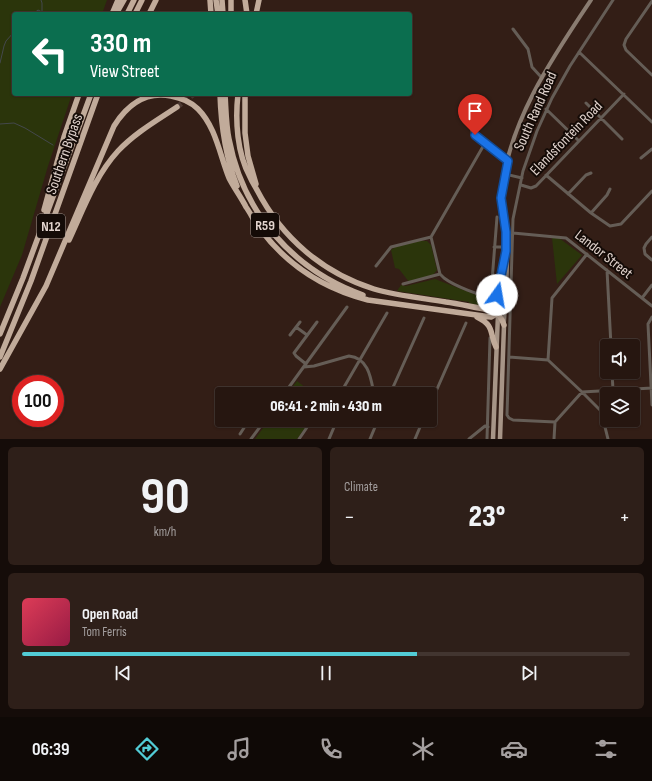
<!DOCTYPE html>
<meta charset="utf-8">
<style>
body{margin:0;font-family:"Sofia Sans Condensed",sans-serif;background:#2e1f19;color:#f1f3f6;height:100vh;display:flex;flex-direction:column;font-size:15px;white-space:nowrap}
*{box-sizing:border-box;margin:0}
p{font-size:13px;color:#a49f9f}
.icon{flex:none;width:22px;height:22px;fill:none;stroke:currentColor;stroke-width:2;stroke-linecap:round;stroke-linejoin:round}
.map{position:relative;height:439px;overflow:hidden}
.sheet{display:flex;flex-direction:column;gap:8px;padding:8px;background:#150c09;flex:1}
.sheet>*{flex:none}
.top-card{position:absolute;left:12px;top:12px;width:400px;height:84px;border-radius:4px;box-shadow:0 1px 3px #0004,0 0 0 1px #423530;background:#0b6e4f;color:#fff;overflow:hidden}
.buttons{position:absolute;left:600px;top:339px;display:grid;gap:8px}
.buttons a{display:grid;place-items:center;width:40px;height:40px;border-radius:4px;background:#261610;box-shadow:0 1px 3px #0004,0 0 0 1px #423530;font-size:20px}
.speed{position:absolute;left:12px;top:375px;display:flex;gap:8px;font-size:20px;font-weight:700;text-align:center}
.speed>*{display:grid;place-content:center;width:52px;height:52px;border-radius:50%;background:#261610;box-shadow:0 1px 3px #0004,0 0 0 1px #423530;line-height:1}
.speed .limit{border:6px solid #d22;background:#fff;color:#111}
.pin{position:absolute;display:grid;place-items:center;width:34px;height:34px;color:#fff;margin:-41px -17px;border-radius:50% 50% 50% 0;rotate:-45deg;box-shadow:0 0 4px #0007}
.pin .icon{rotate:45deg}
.me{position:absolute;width:44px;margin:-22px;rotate:13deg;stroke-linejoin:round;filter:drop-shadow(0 0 3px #0008)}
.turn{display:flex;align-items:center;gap:14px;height:84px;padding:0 12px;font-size:18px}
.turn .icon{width:52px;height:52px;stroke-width:2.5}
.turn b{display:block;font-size:28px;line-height:34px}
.big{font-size:30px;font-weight:800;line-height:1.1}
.sheet .tile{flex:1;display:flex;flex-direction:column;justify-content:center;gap:6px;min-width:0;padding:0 14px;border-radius:6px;background:#2e1f19}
.sheet .dial{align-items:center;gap:0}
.dial b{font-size:52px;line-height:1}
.song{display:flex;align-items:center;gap:12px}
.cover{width:48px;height:48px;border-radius:6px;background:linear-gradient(135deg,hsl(350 70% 55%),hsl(340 70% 35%))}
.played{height:4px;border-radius:2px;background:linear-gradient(90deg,#52ccd6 65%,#423530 65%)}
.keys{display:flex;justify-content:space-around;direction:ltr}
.heat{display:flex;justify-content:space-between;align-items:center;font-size:22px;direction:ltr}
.sheet .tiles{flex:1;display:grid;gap:8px;grid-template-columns:1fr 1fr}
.tile:last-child{grid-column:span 2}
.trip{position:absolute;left:215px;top:387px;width:222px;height:40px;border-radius:4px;background:#261610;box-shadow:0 1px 3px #0004,0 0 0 1px #423530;font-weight:800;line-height:40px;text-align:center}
.tab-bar{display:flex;height:64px;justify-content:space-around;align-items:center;background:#0f0906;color:#a49f9f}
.tab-bar .icon{width:28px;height:28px}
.tab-bar .on{color:#52ccd6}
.tab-bar b{font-size:18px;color:#f1f3f6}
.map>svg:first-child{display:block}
.green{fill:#2b350b}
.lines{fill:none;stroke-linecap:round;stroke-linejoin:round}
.stream{stroke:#44484c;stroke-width:1}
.motorway-tunnel{stroke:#4d3932;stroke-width:5.5;stroke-dasharray:5.5 3;stroke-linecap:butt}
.minor{stroke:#655d56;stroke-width:3}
.secondary{stroke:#8a7c71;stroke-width:4}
.primary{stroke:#a79587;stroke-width:4.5}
.motorway{stroke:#c1ab9a;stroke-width:5.5}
.route-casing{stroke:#114b97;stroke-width:10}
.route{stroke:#1a73e8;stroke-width:7}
.labels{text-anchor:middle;stroke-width:4;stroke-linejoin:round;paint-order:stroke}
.shield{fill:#140b07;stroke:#a49892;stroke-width:1}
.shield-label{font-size:14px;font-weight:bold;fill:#e2d4ce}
.street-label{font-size:15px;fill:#e2d4ce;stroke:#140b07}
</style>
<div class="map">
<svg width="652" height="439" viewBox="0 0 652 439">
<rect width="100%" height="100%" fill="#331e16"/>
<path class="green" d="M0,0H107L102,14H14V94H72L48,166L22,255L0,307Z
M552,238H559L582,255L557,284Z
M420,241H427L431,245L437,270L433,275L409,282L399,269L395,268L391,250L395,247Z
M435,279L479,296L491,297V302L480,306L469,303V302L397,291L401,285L406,286Z
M297,381L314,394H287Z
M269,420H311L297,439H255Z"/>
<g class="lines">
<path class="stream" d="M33,14L38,10L42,12V3L41,0
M0,63L4,46L6,41L14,32
M0,124L14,123L25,128L53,145"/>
<path class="motorway-tunnel" d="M177,107L194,94"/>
<path class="minor" d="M652,1L626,39L624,45L626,50L652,75
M513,29L528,49L532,67L542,78
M579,52L652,122
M468,97L472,132L508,161
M586,103L622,139
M546,109L579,141
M485,143L431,237L440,274L444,278C452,284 483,299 491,294L497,217
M641,158L652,149
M505,174L522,178
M546,175L591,213L610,226L621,224L652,191
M521,185L531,188L536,186L624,94
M568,194L586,175L591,173
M591,213L607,195L610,189
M513,233L566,238L652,306
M652,237L646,244L644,248L645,254L652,260
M494,247H507
M376,266L391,247L431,237
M607,270L611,346
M403,284L440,274
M642,298L652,285
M652,317L648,324L652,405
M296,327L307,335
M290,335L300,322
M509,357L548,360L582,392L601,411L608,439
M548,360L552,298L587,254
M306,364L296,356L294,353L317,322
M304,367L314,366L349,356C369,358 371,379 374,394
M612,372L613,390
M262,392L263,394
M284,394L347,307
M340,394L387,313
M390,394L424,318
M430,405L466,323
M415,420L422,423
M555,422L513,420L509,418L507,415L513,219L523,171L537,131L552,98L570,66L613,0
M555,422L582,392L652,388
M240,434L249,420
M251,439L265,420
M299,439L312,420
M329,439L337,420
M370,439L378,420
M415,439L423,420
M469,439L485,426L488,427
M487,439L490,338
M554,439L555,422"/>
<path class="secondary" d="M498,314L499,291L505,258
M504,323C506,296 508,268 507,241C505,225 499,209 501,193C509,121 552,58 591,0"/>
<path class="primary" d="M493,439L498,314
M500,439L504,325"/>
<path class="motorway" d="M210,0L211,14
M216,0L218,14
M222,0L223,14
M231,0V14
M245,0L247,14
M112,14L118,0
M116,14L124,0
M127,14L134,0
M135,14L142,0
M149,14L156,0
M256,14L259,0
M220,94C221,126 225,156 237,186
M225,94C226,109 226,125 229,139C243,213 293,270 363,295
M238,94C235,121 237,153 250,177C252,182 255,186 257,190C282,238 323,273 374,289C398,296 422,298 446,302C461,304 476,308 491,310C498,313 502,318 504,325
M245,94V133L248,156L256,184
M44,210L64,137L79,94
M69,240C83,210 95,176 118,151C135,133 156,121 177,107
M480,307C491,306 494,300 499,291
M477,317C495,326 489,332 496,347
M0,334L23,278L91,94
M0,357L31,281L98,94
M0,369L46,286L114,126C127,105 146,91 171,96C182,98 191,102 198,109C216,127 220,156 229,178C234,188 241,197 246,207C251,214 255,223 261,230C288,266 325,289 368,300L491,317L500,312L505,303"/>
</g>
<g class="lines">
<g class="route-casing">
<path id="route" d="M475,135L508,161L501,198L506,232V251L497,295"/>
</g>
<use href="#route" class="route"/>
</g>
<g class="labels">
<g class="shield">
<rect x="251" y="213" width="28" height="24" rx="3"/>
<rect x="37" y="214" width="28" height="24" rx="3"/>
</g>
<g class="shield-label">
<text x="265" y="230">R59</text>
<text x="51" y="231">N12</text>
</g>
<g class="street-label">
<text transform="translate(535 111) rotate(-66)" y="5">South Rand Road</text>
<text transform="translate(566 138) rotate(-46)" y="5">Elandsfontein Road</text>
<text transform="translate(64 154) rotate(-71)" y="5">Southern Bypass</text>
<text transform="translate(604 254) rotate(38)" y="5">Landor Street</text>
</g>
</g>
</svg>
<div class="buttons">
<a><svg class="icon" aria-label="sound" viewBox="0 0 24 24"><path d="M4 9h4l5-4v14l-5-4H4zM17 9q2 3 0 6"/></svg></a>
<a><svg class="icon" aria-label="layers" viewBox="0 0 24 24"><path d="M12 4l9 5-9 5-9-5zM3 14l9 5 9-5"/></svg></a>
</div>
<div class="speed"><div class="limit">100</div></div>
<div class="pin" style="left:475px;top:135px;background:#d93025"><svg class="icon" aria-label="arrive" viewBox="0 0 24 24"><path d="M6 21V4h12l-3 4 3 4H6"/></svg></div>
<svg class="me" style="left:497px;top:295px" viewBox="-20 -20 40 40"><circle r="19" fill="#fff"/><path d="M0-13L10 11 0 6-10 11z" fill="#1a73e8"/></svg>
<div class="trip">06:41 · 2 min · 430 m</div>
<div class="top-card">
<div class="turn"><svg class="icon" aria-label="left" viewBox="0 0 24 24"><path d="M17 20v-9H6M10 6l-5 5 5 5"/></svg><div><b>330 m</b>View Street</div></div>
</div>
</div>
<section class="sheet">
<div class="tiles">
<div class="tile dial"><b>90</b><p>km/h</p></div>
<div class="tile"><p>Climate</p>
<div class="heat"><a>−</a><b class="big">23°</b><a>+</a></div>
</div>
<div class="tile">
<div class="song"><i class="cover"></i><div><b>Open Road</b><p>Tom Ferris</p></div></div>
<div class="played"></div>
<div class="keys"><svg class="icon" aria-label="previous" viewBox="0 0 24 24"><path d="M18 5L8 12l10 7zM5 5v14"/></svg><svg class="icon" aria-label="pause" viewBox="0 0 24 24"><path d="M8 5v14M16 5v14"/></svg><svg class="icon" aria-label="next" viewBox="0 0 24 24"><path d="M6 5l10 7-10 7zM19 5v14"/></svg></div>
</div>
</div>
</section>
<nav class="tab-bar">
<b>06:39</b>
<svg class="icon on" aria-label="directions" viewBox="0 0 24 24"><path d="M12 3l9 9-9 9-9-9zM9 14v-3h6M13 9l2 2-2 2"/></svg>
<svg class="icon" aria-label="music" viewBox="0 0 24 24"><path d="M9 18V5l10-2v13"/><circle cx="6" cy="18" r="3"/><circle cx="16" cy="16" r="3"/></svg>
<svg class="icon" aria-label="phone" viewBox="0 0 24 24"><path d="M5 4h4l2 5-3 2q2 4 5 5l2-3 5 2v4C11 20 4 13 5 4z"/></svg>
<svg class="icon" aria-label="climate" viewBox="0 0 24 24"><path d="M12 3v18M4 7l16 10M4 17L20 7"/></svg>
<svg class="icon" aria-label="car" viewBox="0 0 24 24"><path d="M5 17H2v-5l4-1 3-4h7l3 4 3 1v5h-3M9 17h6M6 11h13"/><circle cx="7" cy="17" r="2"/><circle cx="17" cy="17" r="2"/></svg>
<svg class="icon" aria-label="filters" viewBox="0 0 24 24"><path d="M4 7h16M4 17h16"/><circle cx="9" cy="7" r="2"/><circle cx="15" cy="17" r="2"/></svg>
</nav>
